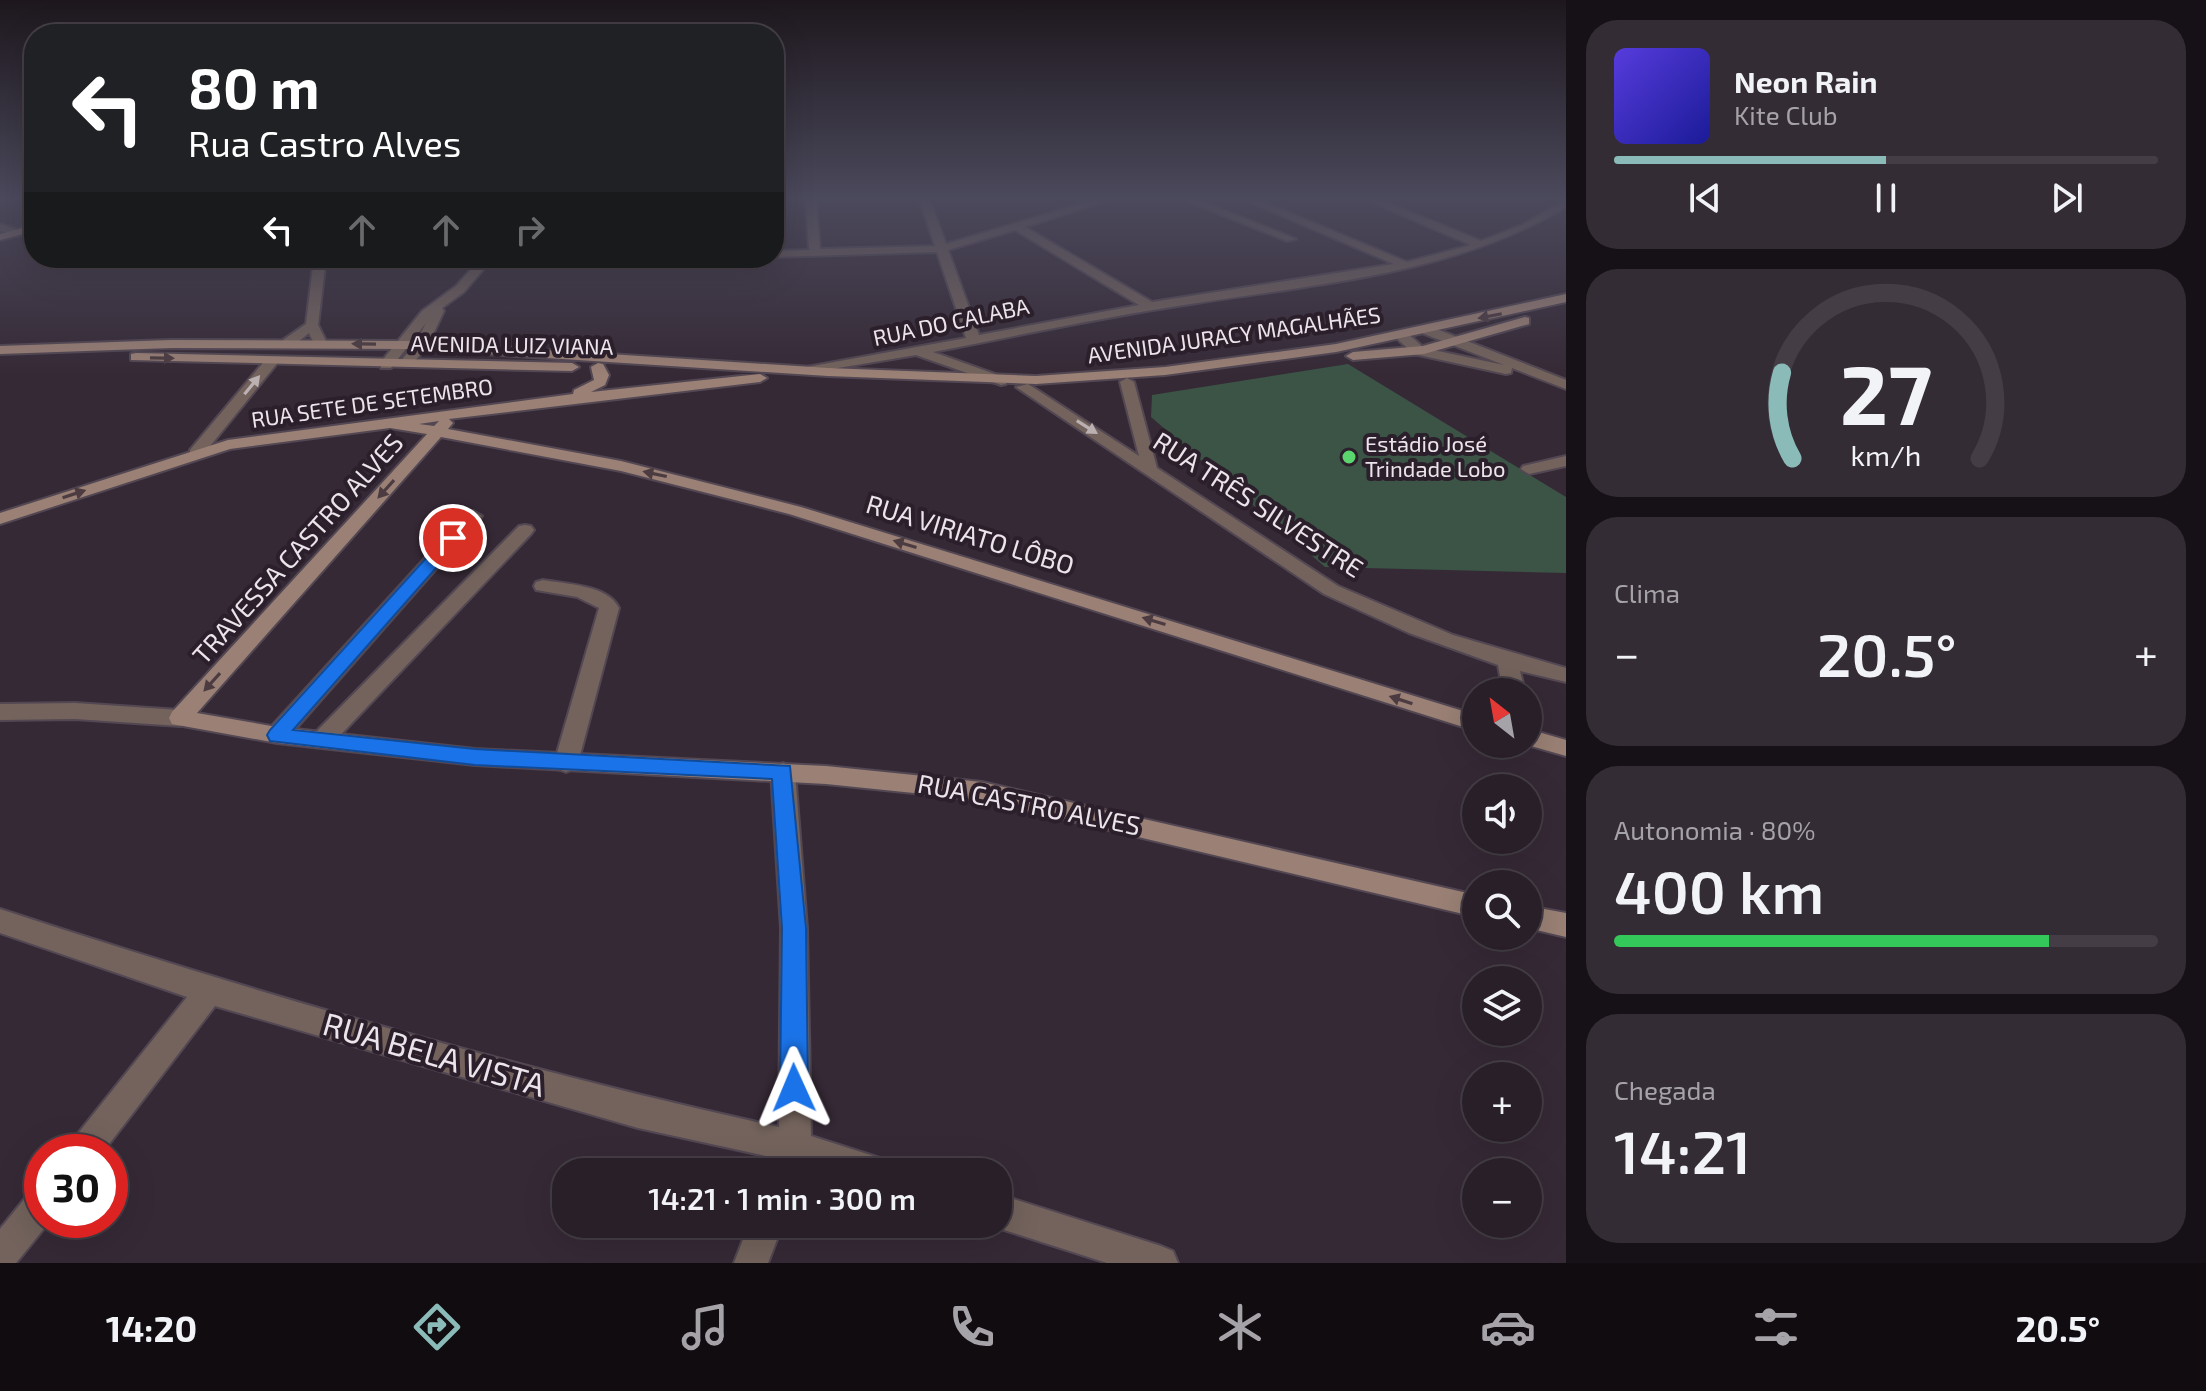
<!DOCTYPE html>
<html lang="pt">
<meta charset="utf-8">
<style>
body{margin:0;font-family:"Exo 2",sans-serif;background:#342c34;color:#f1f3f6;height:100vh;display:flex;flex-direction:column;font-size:30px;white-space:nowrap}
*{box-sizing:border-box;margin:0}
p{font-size:26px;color:#a5a2a8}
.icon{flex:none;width:44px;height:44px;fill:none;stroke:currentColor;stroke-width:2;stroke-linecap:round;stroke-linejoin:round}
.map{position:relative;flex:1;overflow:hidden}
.side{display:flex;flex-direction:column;gap:20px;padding:20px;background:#161116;width:640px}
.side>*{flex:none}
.guide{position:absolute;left:24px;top:24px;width:760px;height:244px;border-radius:32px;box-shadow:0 8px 32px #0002,0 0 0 2px #443d45;background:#202124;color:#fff;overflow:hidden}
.needle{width:52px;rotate:329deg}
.tools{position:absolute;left:1462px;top:678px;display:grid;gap:16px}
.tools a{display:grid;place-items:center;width:80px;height:80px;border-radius:50%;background:#281f28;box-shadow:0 8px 32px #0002,0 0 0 2px #443d45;font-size:40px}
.speed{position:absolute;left:24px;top:1134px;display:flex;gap:16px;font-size:40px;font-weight:700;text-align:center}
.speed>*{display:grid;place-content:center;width:104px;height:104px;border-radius:50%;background:#281f28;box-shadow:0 8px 32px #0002,0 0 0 2px #443d45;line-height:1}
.speed .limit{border:12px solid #d22;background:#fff;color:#111}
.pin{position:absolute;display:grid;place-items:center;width:68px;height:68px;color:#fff;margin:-34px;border:4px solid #fff;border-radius:50%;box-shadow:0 2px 8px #0007}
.me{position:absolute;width:88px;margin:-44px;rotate:359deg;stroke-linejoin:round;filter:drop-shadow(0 0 6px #0008)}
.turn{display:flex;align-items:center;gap:28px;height:168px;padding:0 32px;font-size:36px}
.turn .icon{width:104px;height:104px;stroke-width:2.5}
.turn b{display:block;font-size:56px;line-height:68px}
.lanes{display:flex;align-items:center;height:76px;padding:0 32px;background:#0003;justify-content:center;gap:40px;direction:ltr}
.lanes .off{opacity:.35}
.big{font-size:60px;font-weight:600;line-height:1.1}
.side .tile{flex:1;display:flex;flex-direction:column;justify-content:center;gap:12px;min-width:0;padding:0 28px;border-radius:32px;background:#342c34}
.side .dial{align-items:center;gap:0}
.dial svg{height:208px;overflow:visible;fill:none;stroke:#443d45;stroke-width:7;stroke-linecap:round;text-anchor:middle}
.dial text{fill:#f1f3f6;stroke:none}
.song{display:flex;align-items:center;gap:24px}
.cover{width:96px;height:96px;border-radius:12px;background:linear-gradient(135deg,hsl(250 70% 55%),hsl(240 70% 35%))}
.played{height:8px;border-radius:4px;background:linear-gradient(90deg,#8bbbb9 50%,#443d45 50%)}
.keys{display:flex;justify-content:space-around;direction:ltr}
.heat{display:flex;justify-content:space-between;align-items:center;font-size:44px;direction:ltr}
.charge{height:12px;border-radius:6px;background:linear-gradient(90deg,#34c759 80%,#443d45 0)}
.trip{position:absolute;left:552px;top:1158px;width:460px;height:80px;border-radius:32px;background:#281f28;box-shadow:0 8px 32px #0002,0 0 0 2px #443d45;font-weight:600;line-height:80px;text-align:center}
.menu{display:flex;height:128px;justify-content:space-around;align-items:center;background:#100c10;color:#a5a2a8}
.menu .icon{width:56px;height:56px}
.menu .current{color:#8bbbb9}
.menu b{font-size:36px;color:#f1f3f6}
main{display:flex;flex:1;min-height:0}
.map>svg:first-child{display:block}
.green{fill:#3b5446}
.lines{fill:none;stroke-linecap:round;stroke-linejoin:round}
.street-casing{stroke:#524752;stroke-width:4}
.secondary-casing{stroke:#524752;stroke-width:4}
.street{fill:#73635c;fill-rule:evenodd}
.secondary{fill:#9a8075;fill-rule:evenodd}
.oneway{fill:#4c3c41}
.oneway2{fill:#bbb0b2}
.route{fill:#1a73e8;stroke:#114b97;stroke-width:2}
.poi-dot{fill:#5bd56e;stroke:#2b1f2b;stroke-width:3}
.labels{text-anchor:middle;stroke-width:8;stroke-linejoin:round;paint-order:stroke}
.far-street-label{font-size:22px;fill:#ebe4eb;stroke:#2b1f2b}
.far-poi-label{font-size:22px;fill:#ebe4eb;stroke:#2b1f2b;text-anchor:start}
.street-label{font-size:26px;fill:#ebe4eb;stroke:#2b1f2b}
.near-street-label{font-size:32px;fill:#ebe4eb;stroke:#2b1f2b}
</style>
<main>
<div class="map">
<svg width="1566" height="1263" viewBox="0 0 1566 1263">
<rect width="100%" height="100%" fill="#352935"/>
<path class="green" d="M1348,364L1566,497V573L1325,567L1151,417L1152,395Z"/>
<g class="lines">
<g class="street-casing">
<path id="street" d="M806,198H816L820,249L935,246L919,198H929L946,244L1100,198H1116L1025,227L1152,302L1394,264L1240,198H1254L1407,262L1471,245L1362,198H1376L1481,241L1522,225L1566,200V207C1454,274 1323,283 1197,303C1108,316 1021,335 933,352L1006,378V384L1001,385L916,355L802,374L800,371L807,367L966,338L937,252L774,257V251L809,250ZM1015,230L1139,305L979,335L948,250Z
M1179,198H1194L1296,239L1287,241Z
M0,224L21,231L22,233L17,236L0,231Z
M314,258H326L318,325L327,343L315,346L309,333L293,346H283V340L306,324Z
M481,258H606L600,261L488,264L464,292L442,308L444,311L428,345L410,367L398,364L415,344L426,323L391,368H381V362L422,311L456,286Z
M1419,326H1429L1566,380V389L1512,368L1511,373L1506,374L1414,354L1395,337V331H1405L1424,348L1504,365L1419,332Z
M267,358L279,361L202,456H190V450Z
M1127,378L1134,382L1157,468L1338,586L1453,635L1566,668V682L1520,671L1525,692H1503L1498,665L1409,633L1324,594L1016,387L1028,384L1139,456L1120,382Z
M1566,456V466L1529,474L1521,469L1523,466Z
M473,511L482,516L479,520L285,741H269L266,735L269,729L467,512Z
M525,525L531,526L534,530L531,534L330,746H314L311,740L314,734L519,526Z
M543,580C566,584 608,585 619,608L578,763L574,769L566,772L558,769L554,763L599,608L577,597L536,590L534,586L536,582Z
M75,703L180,710L188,712L191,718L188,724L180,726L75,719L0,720V704Z
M783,763L791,766L795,772L807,928L811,1136L886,1160L890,1172H823L804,1166L802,1172H770L775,1158L638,1128L215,1006L103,1152H67L72,1141L187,997L0,933V909C256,993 516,1069 779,1127L781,928L771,772L775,766Z
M42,1187V1220H51L16,1263H0V1229L30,1192Z
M998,1194L1161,1246L1173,1251L1178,1263H1107L998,1228L989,1224H998Z
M749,1224H783L768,1263H734Z"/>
</g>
<g class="secondary-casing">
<path id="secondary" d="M34,225V231L0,240V234Z
M1566,294V302L1336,352L1165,375L1036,384L828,376L408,349L171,348L0,354V346L171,340L408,341L828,368L1036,376L1165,367L1336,344Z
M1525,317L1529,318V324L1424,354L1353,360L1346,356L1353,352L1423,346Z
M136,353L572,363L579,367L572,371L131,360V354Z
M598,363L603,364L609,375L605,385L591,392L760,374L767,378L760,382L449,419L453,423L448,429L621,461L801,507L1476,715V731L789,514L621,471L441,437L197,713L277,727L475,749L826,766L982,782L1476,895V917L982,800L826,784L475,765L277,743L172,724L169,718L172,712L427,434L390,428L230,449L0,524V513L228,440L573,394L574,390L594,380L591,367ZM439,421L434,426L419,424Z
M1528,729L1566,740V756L1524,744H1528Z
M1528,906L1566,913V937L1528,928Z"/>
</g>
<use href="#street" class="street"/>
<use href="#secondary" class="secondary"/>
</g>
<defs><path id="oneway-solid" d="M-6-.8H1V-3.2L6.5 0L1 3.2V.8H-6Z" transform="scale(2)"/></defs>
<g class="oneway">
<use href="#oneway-solid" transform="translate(1490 316) rotate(169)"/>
<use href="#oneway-solid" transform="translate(364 344) rotate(-179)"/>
<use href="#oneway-solid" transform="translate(162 358) rotate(1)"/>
<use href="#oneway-solid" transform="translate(655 474) rotate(-168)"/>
<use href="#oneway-solid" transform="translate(386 489) rotate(132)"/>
<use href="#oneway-solid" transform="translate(74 494) rotate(-18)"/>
<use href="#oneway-solid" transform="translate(905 544) rotate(-163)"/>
<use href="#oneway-solid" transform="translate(1154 621) rotate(-163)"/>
<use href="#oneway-solid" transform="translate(212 682) rotate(132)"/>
<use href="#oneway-solid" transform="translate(1401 700) rotate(-162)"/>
</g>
<g class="oneway2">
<use href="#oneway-solid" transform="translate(252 385) rotate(-51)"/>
<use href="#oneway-solid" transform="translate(1087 427) rotate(32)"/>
</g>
<linearGradient id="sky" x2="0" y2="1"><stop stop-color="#1d171d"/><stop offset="0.53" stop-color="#4b495c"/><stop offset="1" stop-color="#4b495c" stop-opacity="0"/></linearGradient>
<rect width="1566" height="375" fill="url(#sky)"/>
<path class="route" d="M453,533L461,538L459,542L293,730L475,749L790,766L806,928L808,1088L804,1098L794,1102L784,1098L780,1088L782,928L772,779L475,765L270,741L267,735L270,730L447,535Z"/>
<circle class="poi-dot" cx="1349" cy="457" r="8"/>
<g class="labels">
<g class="far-street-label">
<text transform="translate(951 322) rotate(-12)" y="8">RUA DO CALABA</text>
<text transform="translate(1234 335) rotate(-8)" y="8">AVENIDA JURACY MAGALHÃES</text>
<text transform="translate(512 345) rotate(1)" y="8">AVENIDA LUIZ VIANA</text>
<text transform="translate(372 403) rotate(-8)" y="8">RUA SETE DE SETEMBRO</text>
</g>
<g class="far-poi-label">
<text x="1365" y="452">Estádio José<tspan x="1365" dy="25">Trindade Lobo</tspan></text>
</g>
<g class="street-label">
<text transform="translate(1258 505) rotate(33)" y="9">RUA TRÊS SILVESTRE</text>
<text transform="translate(970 535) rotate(17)" y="9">RUA VIRIATO LÔBO</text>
<text transform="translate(298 549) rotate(-48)" y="9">TRAVESSA CASTRO ALVES</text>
<text transform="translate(1029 805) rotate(11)" y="9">RUA CASTRO ALVES</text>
</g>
<g class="near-street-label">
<text transform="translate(434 1055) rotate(16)" y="11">RUA BELA VISTA</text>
</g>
</g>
</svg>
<div class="tools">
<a><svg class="needle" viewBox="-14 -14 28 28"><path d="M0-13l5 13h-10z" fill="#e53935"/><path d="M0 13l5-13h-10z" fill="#a5a2a8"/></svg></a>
<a><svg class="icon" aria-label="sound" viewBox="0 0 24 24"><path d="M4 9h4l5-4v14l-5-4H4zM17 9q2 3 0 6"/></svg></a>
<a><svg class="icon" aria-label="search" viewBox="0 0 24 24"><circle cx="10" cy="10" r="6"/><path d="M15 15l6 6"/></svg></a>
<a><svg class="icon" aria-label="layers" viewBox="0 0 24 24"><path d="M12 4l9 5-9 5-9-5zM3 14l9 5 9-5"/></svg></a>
<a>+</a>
<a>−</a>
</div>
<div class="speed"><div class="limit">30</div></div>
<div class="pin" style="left:453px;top:538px;background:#d93025"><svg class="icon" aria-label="arrive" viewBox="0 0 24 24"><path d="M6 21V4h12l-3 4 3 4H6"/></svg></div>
<svg class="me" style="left:794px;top:1088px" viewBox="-20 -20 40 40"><path d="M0-17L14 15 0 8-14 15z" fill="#1a73e8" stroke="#fff" stroke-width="4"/></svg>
<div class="trip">14:21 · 1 min · 300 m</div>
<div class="guide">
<div class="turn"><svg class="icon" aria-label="left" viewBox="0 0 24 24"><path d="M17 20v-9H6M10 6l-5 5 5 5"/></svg><div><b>80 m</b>Rua Castro Alves</div></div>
<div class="lanes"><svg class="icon" aria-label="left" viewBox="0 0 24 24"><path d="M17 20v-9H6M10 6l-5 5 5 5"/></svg><svg class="icon off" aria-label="ahead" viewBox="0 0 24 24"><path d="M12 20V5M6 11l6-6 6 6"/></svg><svg class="icon off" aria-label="ahead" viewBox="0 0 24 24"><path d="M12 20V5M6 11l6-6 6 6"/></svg><svg class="icon off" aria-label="right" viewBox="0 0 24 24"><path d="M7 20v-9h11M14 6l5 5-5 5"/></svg></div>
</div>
</div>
<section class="side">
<div class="tile">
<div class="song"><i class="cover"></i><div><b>Neon Rain</b><p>Kite Club</p></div></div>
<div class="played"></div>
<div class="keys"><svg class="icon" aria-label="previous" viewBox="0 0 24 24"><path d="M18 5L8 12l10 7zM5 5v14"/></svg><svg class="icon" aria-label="pause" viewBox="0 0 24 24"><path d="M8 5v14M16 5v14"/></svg><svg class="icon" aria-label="next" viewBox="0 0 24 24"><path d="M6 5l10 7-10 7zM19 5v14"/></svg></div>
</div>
<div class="tile dial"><svg viewBox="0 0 100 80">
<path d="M14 69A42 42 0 1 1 86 69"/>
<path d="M14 69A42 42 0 0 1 10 36" stroke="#8bbbb9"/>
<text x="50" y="56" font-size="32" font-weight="700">27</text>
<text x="50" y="72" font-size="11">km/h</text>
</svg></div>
<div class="tile"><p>Clima</p>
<div class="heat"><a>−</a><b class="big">20.5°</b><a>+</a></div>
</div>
<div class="tile"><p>Autonomia · 80%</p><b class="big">400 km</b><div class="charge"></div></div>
<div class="tile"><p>Chegada</p><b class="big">14:21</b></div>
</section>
</main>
<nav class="menu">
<b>14:20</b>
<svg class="icon current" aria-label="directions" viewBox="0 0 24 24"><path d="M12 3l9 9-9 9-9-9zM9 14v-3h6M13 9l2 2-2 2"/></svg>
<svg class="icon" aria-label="music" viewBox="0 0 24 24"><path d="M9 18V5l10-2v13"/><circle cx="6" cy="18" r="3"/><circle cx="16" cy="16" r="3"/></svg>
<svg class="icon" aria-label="phone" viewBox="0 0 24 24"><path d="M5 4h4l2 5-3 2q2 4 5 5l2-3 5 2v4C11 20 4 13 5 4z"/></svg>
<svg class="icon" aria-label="climate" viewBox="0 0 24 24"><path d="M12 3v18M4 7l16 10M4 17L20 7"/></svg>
<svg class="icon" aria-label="car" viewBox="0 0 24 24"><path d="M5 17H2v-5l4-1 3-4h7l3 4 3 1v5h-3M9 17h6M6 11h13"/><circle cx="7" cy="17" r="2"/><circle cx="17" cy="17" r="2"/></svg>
<svg class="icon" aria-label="filters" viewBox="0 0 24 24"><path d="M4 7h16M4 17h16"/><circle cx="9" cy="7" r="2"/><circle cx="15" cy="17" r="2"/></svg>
<b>20.5°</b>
</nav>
